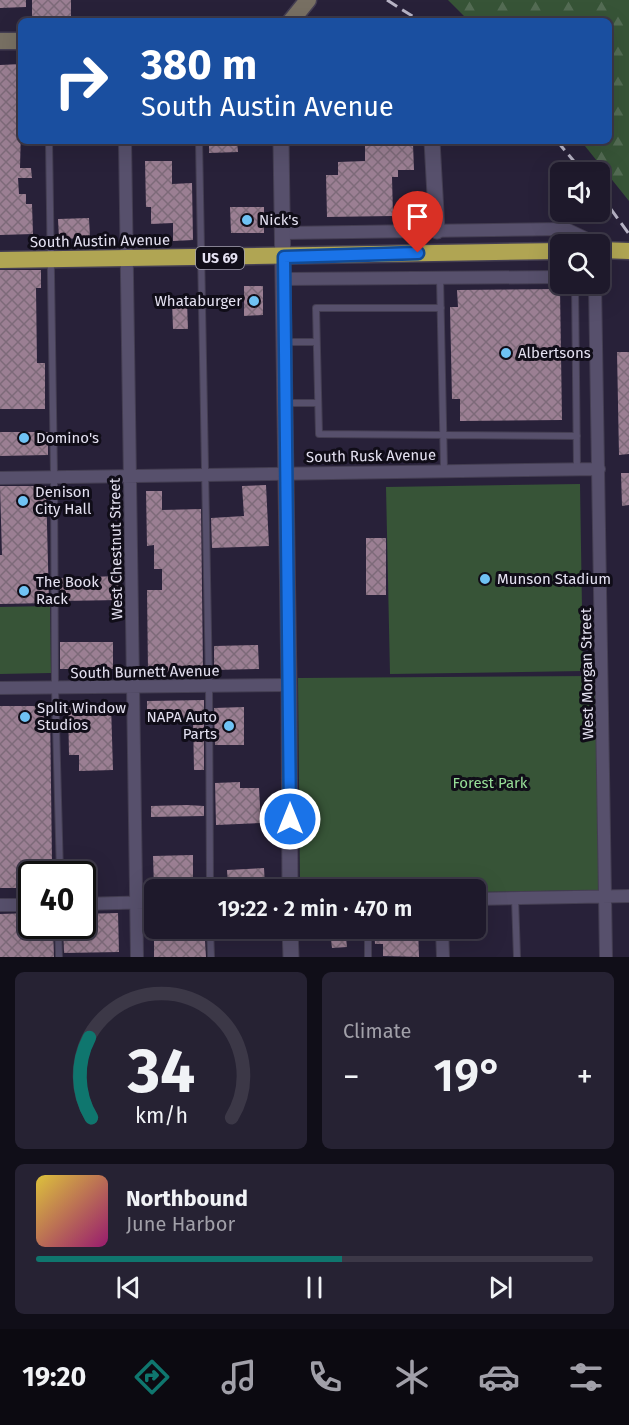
<!DOCTYPE html>
<meta charset="utf-8">
<style>
body{margin:0;font-family:"Fira Sans",sans-serif;background:#262233;color:#f1f3f6;height:100vh;display:flex;flex-direction:column;font-size:22px;white-space:nowrap}
*{box-sizing:border-box;margin:0}
p{font-size:20px;color:#a1a0a9}
.icon{flex:none;width:33px;height:33px;fill:none;stroke:currentColor;stroke-width:2;stroke-linecap:round;stroke-linejoin:round}
.map{position:relative;height:957px;overflow:hidden}
.side{display:flex;flex-direction:column;gap:15px;padding:15px;background:#100e18;flex:1}
.side>*{flex:none}
.hud{position:absolute;left:18px;top:18px;width:594px;height:126px;border-radius:9px;box-shadow:0 6px 24px #0002,0 0 0 2px #3c3847;background:#1a4fa0;color:#fff;overflow:hidden}
.fabs{position:absolute;left:550px;top:162px;display:grid;gap:12px}
.fabs a{display:grid;place-items:center;width:60px;height:60px;border-radius:9px;background:#1e192b;box-shadow:0 6px 24px #0002,0 0 0 2px #3c3847;font-size:30px}
.speed{position:absolute;left:18px;top:861px;display:flex;gap:12px;font-size:30px;font-weight:700;text-align:center}
.speed>*{display:grid;place-content:center;width:78px;height:78px;border-radius:50%;background:#1e192b;box-shadow:0 6px 24px #0002,0 0 0 2px #3c3847;line-height:1}
.speed .limit{border:3px solid #111;border-radius:9px;background:#fff;color:#111}
.pin{position:absolute;display:grid;place-items:center;width:51px;height:51px;color:#fff;margin:-62px -26px;border-radius:50% 50% 50% 0;rotate:-45deg;box-shadow:0 0 6px #0007}
.pin .icon{rotate:45deg}
.me{position:absolute;width:66px;margin:-33px;rotate:0deg;stroke-linejoin:round;filter:drop-shadow(0 0 4px #0008)}
.turn{display:flex;align-items:center;gap:21px;height:126px;padding:0 24px;font-size:27px}
.turn .icon{width:78px;height:78px;stroke-width:2.5}
.turn b{display:block;font-size:42px;line-height:51px}
.big{font-size:45px;font-weight:600;line-height:1.1}
.side .card{flex:1;display:flex;flex-direction:column;justify-content:center;gap:9px;min-width:0;padding:0 21px;border-radius:9px;background:#262233}
.side .dial{align-items:center;gap:0}
.dial svg{height:156px;overflow:visible;fill:none;stroke:#3c3847;stroke-width:7;stroke-linecap:round;text-anchor:middle}
.dial text{fill:#f1f3f6;stroke:none}
.song{display:flex;align-items:center;gap:18px}
.cover{width:72px;height:72px;border-radius:9px;background:linear-gradient(135deg,hsl(50 70% 55%),hsl(320 70% 35%))}
.played{height:6px;border-radius:3px;background:linear-gradient(90deg,#0f766e 55%,#3c3847 55%)}
.keys{display:flex;justify-content:space-around;direction:ltr}
.heat{display:flex;justify-content:space-between;align-items:center;font-size:33px;direction:ltr}
.side .tiles{flex:1;display:grid;gap:15px;grid-template-columns:1fr 1fr}
.card:last-child{grid-column:span 2}
.trip{position:absolute;left:144px;top:879px;width:342px;height:60px;border-radius:9px;background:#1e192b;box-shadow:0 6px 24px #0002,0 0 0 2px #3c3847;font-weight:600;line-height:60px;text-align:center}
.tabs{display:flex;height:96px;justify-content:space-around;align-items:center;background:#0c0a11;color:#a1a0a9}
.tabs .icon{width:42px;height:42px}
.tabs .selected{color:#0f766e}
.tabs b{font-size:27px;color:#f1f3f6}
.map>svg:first-child{display:block}
.green{fill:#375437}
.forest{fill:url(#forest-firs)}
.building{fill:url(#building-cross-hatch)}
.lines{fill:none;stroke-linecap:round;stroke-linejoin:round}
.service-casing{stroke:#443e52;stroke-width:8}
.minor-casing{stroke:#443e52;stroke-width:14}
.tertiary-casing{stroke:#443e52;stroke-width:17}
.secondary-casing{stroke:#443e52;stroke-width:19}
.trunk-casing{stroke:#443e52;stroke-width:19}
.service{stroke:#57506c;stroke-width:6}
.minor{stroke:#57506c;stroke-width:12}
.tertiary{stroke:#57506c;stroke-width:15}
.secondary{stroke:#787063;stroke-width:16}
.trunk{stroke:#b0a553;stroke-width:16}
.rail{stroke:#b8b4c6;stroke-width:3;stroke-dasharray:12 6;stroke-linecap:butt}
.route-casing{stroke:#114b97;stroke-width:15}
.route{stroke:#1a73e8;stroke-width:10}
.poi-dot{fill:#6fc2f4;stroke:#100d18;stroke-width:2}
.labels{text-anchor:middle;stroke-width:6;stroke-linejoin:round;paint-order:stroke}
.shield{fill:#100d18;stroke:#a4a1b0;stroke-width:1.5}
.shield-label{font-size:14px;font-weight:bold;fill:#e4e1f1}
.poi-label{font-size:15px;fill:#e4e1f1;stroke:#100d18;text-anchor:start}
.street-label{font-size:15px;fill:#e4e1f1;stroke:#100d18}
.park-label{font-size:15px;fill:#96dd97;stroke:#100d18}
</style>
<div class="map">
<svg width="629" height="957" viewBox="0 0 629 957">
<defs>
<pattern id="forest-firs" width="22" height="20" patternUnits="userSpaceOnUse" patternTransform="scale(1.5)"><rect width="22" height="20" fill="#375437"/><path d="M5 1l3.5 6h-7zM16 11l3.5 6h-7z" fill="#546c54"/></pattern>
<pattern id="building-cross-hatch" width="8" height="8" patternUnits="userSpaceOnUse" patternTransform="scale(1.5)"><rect width="8" height="8" fill="#9b7f93"/><path d="M0 0l8 8M0 8l8-8" fill="none" stroke="#7d6a79"/></pattern>
</defs>
<rect width="100%" height="100%" fill="#282139"/>
<path class="green" d="M580,484L583,671L390,674L386,487Z
M50,606L51,673L0,674V607Z
M595,676L600,890L476,892V890L300,889L298,678Z"/>
<path class="forest" d="M448,0H629V201L581,141H609V21H469Z"/>
<path class="building" d="M0,0H26V7L0,8Z
M32,0H71V17L32,18Z
M21,64V104H19L21,127L20,168H31L32,178H18L19,194H26V204H32L33,234L0,235V65Z
M209,141H237L238,152L209,153Z
M365,143H377V145L413,144L414,170H398V177H392L393,216L327,217L326,175H338V162L365,161Z
M145,161H172V184L192,183L193,240L173,241V223L151,224V207H146Z
M230,207H264V233H231Z
M89,218L90,238L59,239L58,219Z
M0,270H41V288H36L37,363H45V409H0Z
M244,286H263V315L244,316Z
M560,289L562,420L460,421V399H452L450,307H458L457,290Z
M172,302H187L188,329H173Z
M617,352H629V454L619,455Z
M0,432H48V455L0,456Z
M621,473H629V505L622,506Z
M266,485L269,546L212,548L211,518L244,516L242,486Z
M0,486H46L49,603L0,604V555H2Z
M146,491H162V510L201,509L203,671L148,672L147,590H162V569H154V545L147,546Z
M366,538H386V595H366Z
M119,576L120,600L60,601V578Z
M60,642H113V669H60Z
M258,645L259,669L214,670V646Z
M204,700V770H194L193,720L147,721V701Z
M111,705L113,770L79,771V755H69L68,706Z
M0,706H50L52,864H28V888H0Z
M244,707V745H215L214,708Z
M240,782V788H259L261,823L216,825L215,783Z
M187,805L204,806V816L151,817V806Z
M193,855V887H154L153,856Z
M264,868L265,885L228,886L227,870Z
M32,913V926H53L54,957H0V914Z
M118,913L119,952L64,953L63,926H82V914Z
M319,928L345,929L347,947L332,948L331,940L320,941Z
M374,928H418L419,957L383,956V944H375Z
M205,940L206,957H154V941Z"/>
<g class="lines">
<g class="service-casing">
<path id="service" d="M49,141L54,476L55,688L60,874
M199,141L209,686L210,890
M440,278L444,470
M575,284L577,469
M441,308H316L319,434L577,436
M284,342H316
M286,403H318
M515,898L517,957
M58,926L59,957
M210,928L211,957
M368,928V957"/>
</g>
<g class="minor-casing">
<path id="minor" d="M125,141L137,957
M283,233L566,229L585,238L586,244
M284,279L561,277
M595,284L606,957
M0,478L599,469
M0,688L289,685
M476,899L629,896
M82,904L154,902
M0,905H32
M442,928L443,957"/>
</g>
<g class="tertiary-casing">
<path id="tertiary" d="M281,141L289,685L290,890
M432,141L437,231
M290,928L291,957"/>
</g>
<g class="secondary-casing">
<path id="secondary" d="M291,21L308,0
M0,41H21"/>
</g>
<g class="trunk-casing">
<path id="trunk" d="M600,250L629,251
M0,260L561,251"/>
</g>
<use href="#service" class="service"/>
<use href="#minor" class="minor"/>
<use href="#tertiary" class="tertiary"/>
<use href="#secondary" class="secondary"/>
<use href="#trunk" class="trunk"/>
<path class="rail" d="M387,0L420,21
M557,141L583,172
M600,194L629,234"/>
</g>
<g class="lines">
<g class="route-casing">
<path id="route" d="M290,819L284,257L418,253"/>
</g>
<use href="#route" class="route"/>
</g>
<g class="poi-dot">
<circle cx="247" cy="220" r="6"/>
<circle cx="254" cy="301" r="6"/>
<circle cx="506" cy="353" r="6"/>
<circle cx="24" cy="438" r="6"/>
<circle cx="23" cy="501" r="6"/>
<circle cx="485" cy="579" r="6"/>
<circle cx="24" cy="591" r="6"/>
<circle cx="25" cy="717" r="6"/>
<circle cx="229" cy="726" r="6"/>
</g>
<g class="labels">
<rect class="shield" x="196" y="247" width="48" height="22" rx="4.5"/>
<g class="shield-label">
<text x="220" y="263">US 69</text>
</g>
<g class="poi-label">
<text x="259" y="225">Nick's</text>
<text x="242" y="306" text-anchor="end">Whataburger</text>
<text x="518" y="358">Albertsons</text>
<text x="36" y="443">Domino's</text>
<text x="35" y="497">Denison<tspan x="35" dy="17">City Hall</tspan></text>
<text x="497" y="584">Munson Stadium</text>
<text x="36" y="587">The Book<tspan x="36" dy="17">Rack</tspan></text>
<text x="37" y="713">Split Window<tspan x="37" dy="17">Studios</tspan></text>
<text x="217" y="722" text-anchor="end">NAPA Auto<tspan x="217" dy="17">Parts</tspan></text>
</g>
<g class="street-label">
<text transform="translate(100 241) rotate(-1)" y="5">South Austin Avenue</text>
<text transform="translate(371 456) rotate(-1)" y="5">South Rusk Avenue</text>
<text transform="translate(116 549) rotate(-91)" y="5">West Chestnut Street</text>
<text transform="translate(145 672) rotate(-1)" y="5">South Burnett Avenue</text>
<text transform="translate(587 674) rotate(-91)" y="5">West Morgan Street</text>
</g>
<g class="park-label">
<text x="490" y="788">Forest Park</text>
</g>
</g>
</svg>
<div class="fabs">
<a><svg class="icon" aria-label="sound" viewBox="0 0 24 24"><path d="M4 9h4l5-4v14l-5-4H4zM17 9q2 3 0 6"/></svg></a>
<a><svg class="icon" aria-label="search" viewBox="0 0 24 24"><circle cx="10" cy="10" r="6"/><path d="M15 15l6 6"/></svg></a>
</div>
<div class="speed"><div class="limit">40</div></div>
<div class="pin" style="left:418px;top:253px;background:#d93025"><svg class="icon" aria-label="arrive" viewBox="0 0 24 24"><path d="M6 21V4h12l-3 4 3 4H6"/></svg></div>
<svg class="me" style="left:290px;top:819px" viewBox="-20 -20 40 40"><circle r="17" fill="#1a73e8" stroke="#fff" stroke-width="3"/><path d="M0-11L8 9 0 5-8 9z" fill="#fff"/></svg>
<div class="trip">19:22 · 2 min · 470 m</div>
<div class="hud">
<div class="turn"><svg class="icon" aria-label="right" viewBox="0 0 24 24"><path d="M7 20v-9h11M14 6l5 5-5 5"/></svg><div><b>380 m</b>South Austin Avenue</div></div>
</div>
</div>
<section class="side">
<div class="tiles">
<div class="card dial"><svg viewBox="0 0 100 80">
<path d="M14 69A42 42 0 1 1 86 69"/>
<path d="M14 69A42 42 0 0 1 13 28" stroke="#0f766e"/>
<text x="50" y="56" font-size="32" font-weight="700">34</text>
<text x="50" y="72" font-size="11">km/h</text>
</svg></div>
<div class="card"><p>Climate</p>
<div class="heat"><a>−</a><b class="big">19°</b><a>+</a></div>
</div>
<div class="card">
<div class="song"><i class="cover"></i><div><b>Northbound</b><p>June Harbor</p></div></div>
<div class="played"></div>
<div class="keys"><svg class="icon" aria-label="previous" viewBox="0 0 24 24"><path d="M18 5L8 12l10 7zM5 5v14"/></svg><svg class="icon" aria-label="pause" viewBox="0 0 24 24"><path d="M8 5v14M16 5v14"/></svg><svg class="icon" aria-label="next" viewBox="0 0 24 24"><path d="M6 5l10 7-10 7zM19 5v14"/></svg></div>
</div>
</div>
</section>
<nav class="tabs">
<b>19:20</b>
<svg class="icon selected" aria-label="directions" viewBox="0 0 24 24"><path d="M12 3l9 9-9 9-9-9zM9 14v-3h6M13 9l2 2-2 2"/></svg>
<svg class="icon" aria-label="music" viewBox="0 0 24 24"><path d="M9 18V5l10-2v13"/><circle cx="6" cy="18" r="3"/><circle cx="16" cy="16" r="3"/></svg>
<svg class="icon" aria-label="phone" viewBox="0 0 24 24"><path d="M5 4h4l2 5-3 2q2 4 5 5l2-3 5 2v4C11 20 4 13 5 4z"/></svg>
<svg class="icon" aria-label="climate" viewBox="0 0 24 24"><path d="M12 3v18M4 7l16 10M4 17L20 7"/></svg>
<svg class="icon" aria-label="car" viewBox="0 0 24 24"><path d="M5 17H2v-5l4-1 3-4h7l3 4 3 1v5h-3M9 17h6M6 11h13"/><circle cx="7" cy="17" r="2"/><circle cx="17" cy="17" r="2"/></svg>
<svg class="icon" aria-label="filters" viewBox="0 0 24 24"><path d="M4 7h16M4 17h16"/><circle cx="9" cy="7" r="2"/><circle cx="15" cy="17" r="2"/></svg>
</nav>
